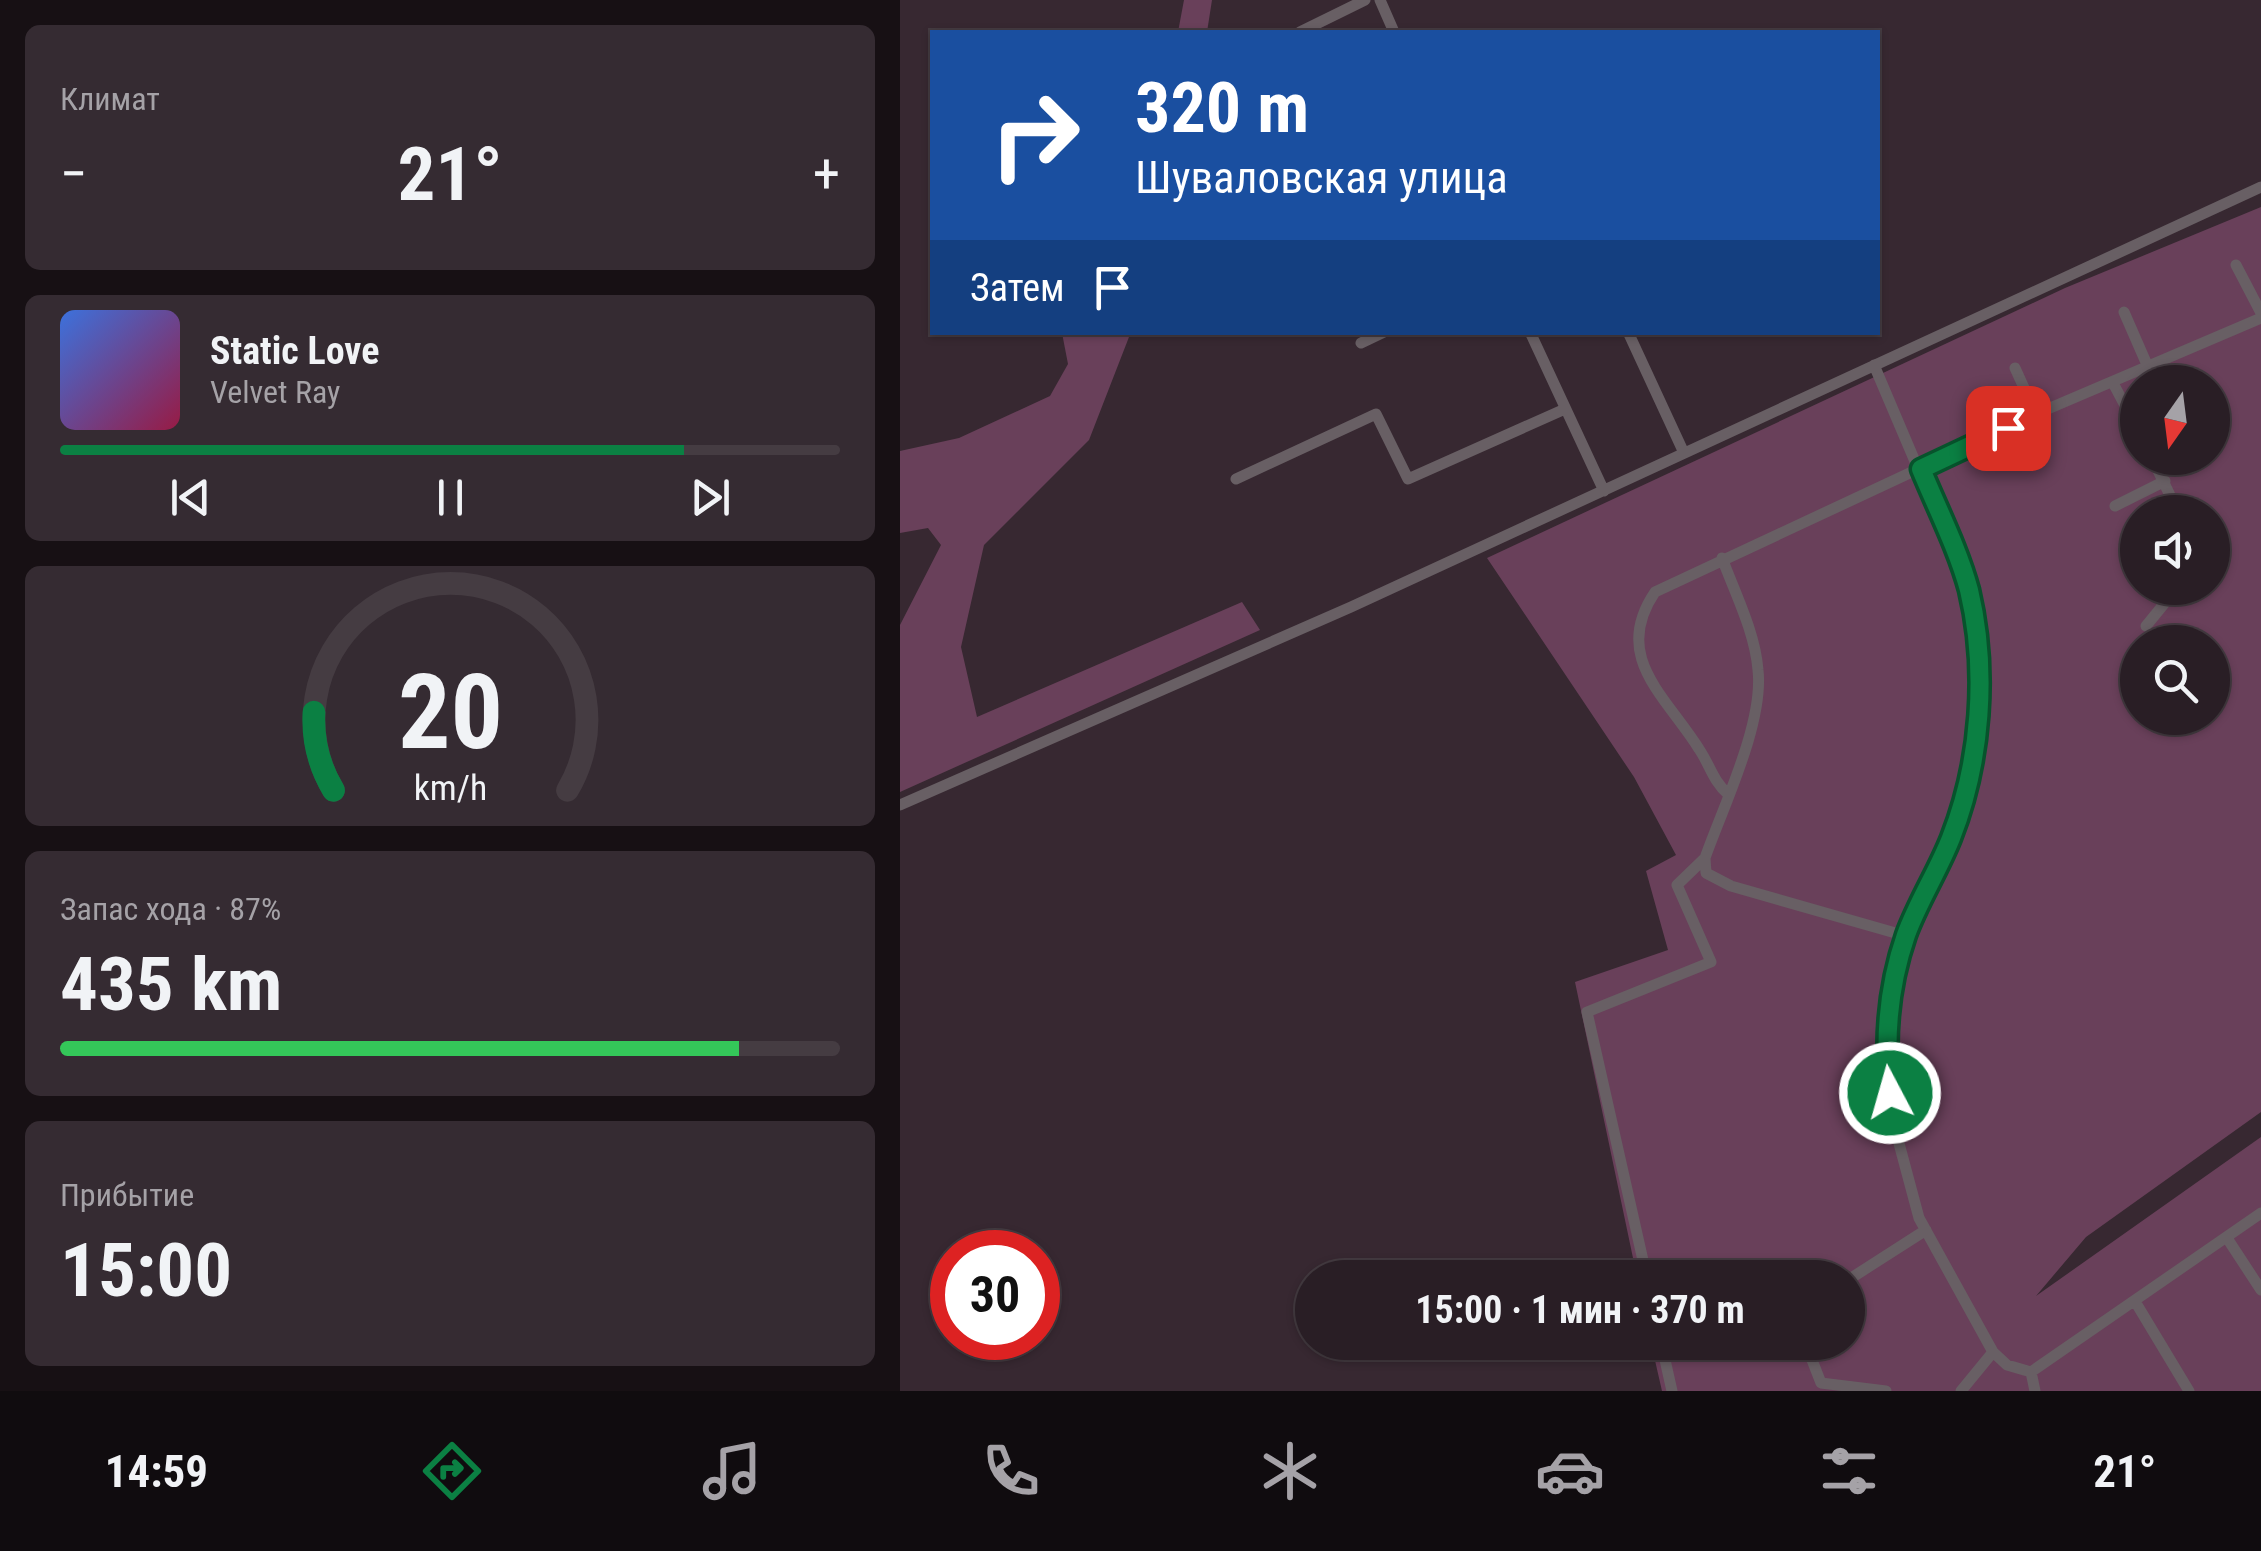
<!DOCTYPE html>
<html lang="ru">
<meta charset="utf-8">
<style>
body{margin:0;font-family:"Roboto Condensed",sans-serif;background:#352b32;color:#f1f3f6;height:100vh;display:flex;flex-direction:column;font-size:38px;white-space:nowrap}
*{box-sizing:border-box;margin:0}
p{font-size:32px;color:#a5a2a7}
.icon{flex:none;width:55px;height:55px;fill:none;stroke:currentColor;stroke-width:2;stroke-linecap:round;stroke-linejoin:round}
.map{position:relative;flex:1;overflow:hidden}
.sheet{display:flex;flex-direction:column;gap:25px;padding:25px;background:#171014;width:900px}
.sheet>*{flex:none}
.hud{position:absolute;left:30px;top:30px;width:950px;height:305px;border-radius:0px;box-shadow:0 2px 8px #0004,0 0 0 2px #453c42;background:#1a4fa0;color:#fff;overflow:hidden}
.needle{width:65px;rotate:194deg}
.fabs{position:absolute;left:1220px;top:365px;display:grid;gap:20px}
.fabs a{display:grid;place-items:center;width:110px;height:110px;border-radius:50%;background:#291e25;box-shadow:0 2px 8px #0004,0 0 0 2px #453c42;font-size:50px}
.speed{position:absolute;left:30px;top:1230px;display:flex;gap:20px;font-size:50px;font-weight:700;text-align:center}
.speed>*{display:grid;place-content:center;width:130px;height:130px;border-radius:50%;background:#291e25;box-shadow:0 2px 8px #0004,0 0 0 2px #453c42;line-height:1}
.speed .limit{border:15px solid #d22;background:#fff;color:#111}
.pin{position:absolute;display:grid;place-items:center;width:85px;height:85px;color:#fff;margin:-42px;border-radius:20px;box-shadow:0 5px 15px #0006}
.me{position:absolute;width:110px;margin:-55px;rotate:354deg;stroke-linejoin:round;filter:drop-shadow(0 0 8px #0008)}
.turn{display:flex;align-items:center;gap:35px;height:210px;padding:0 40px;font-size:45px}
.turn .icon{width:130px;height:130px;stroke-width:2.5}
.turn b{display:block;font-size:70px;line-height:85px}
.then{display:flex;align-items:center;height:95px;padding:0 40px;background:#0003;gap:20px;font-size:38px}
.big{font-size:75px;font-weight:700;line-height:1.1}
.sheet .widget{flex:1;display:flex;flex-direction:column;justify-content:center;gap:15px;min-width:0;padding:0 35px;border-radius:15px;background:#352b32}
.sheet .dial{align-items:center;gap:0}
.dial svg{height:260px;overflow:visible;fill:none;stroke:#453c42;stroke-width:7;stroke-linecap:round;text-anchor:middle}
.dial text{fill:#f1f3f6;stroke:none}
.song{display:flex;align-items:center;gap:30px}
.cover{width:120px;height:120px;border-radius:15px;background:linear-gradient(135deg,hsl(220 70% 55%),hsl(340 70% 35%))}
.played{height:10px;border-radius:5px;background:linear-gradient(90deg,#0b8043 80%,#453c42 80%)}
.keys{display:flex;justify-content:space-around;direction:ltr}
.heat{display:flex;justify-content:space-between;align-items:center;font-size:55px;direction:ltr}
.charge{height:15px;border-radius:8px;background:linear-gradient(90deg,#34c759 87%,#453c42 0)}
.trip{position:absolute;left:395px;top:1260px;width:570px;height:100px;border-radius:50px;background:#291e25;box-shadow:0 2px 8px #0004,0 0 0 2px #453c42;font-weight:700;line-height:100px;text-align:center}
.tab-bar{display:flex;height:160px;justify-content:space-around;align-items:center;background:#100c0f;color:#a5a2a7}
.tab-bar .icon{width:70px;height:70px}
.tab-bar .current{color:#0b8043}
.tab-bar b{font-size:45px;color:#f1f3f6}
main{display:flex;flex:1;min-height:0}
.map>svg:first-child{display:block}
.green{fill:#69405a;fill-rule:evenodd}
.lines{fill:none;stroke-linecap:round;stroke-linejoin:round}
.street{stroke:#685f64;stroke-width:11}
.route-casing{stroke:#07532c;stroke-width:25}
.route{stroke:#0b8043;stroke-width:18}
</style>
<main>
<section class="sheet">
<div class="widget"><p>Климат</p>
<div class="heat"><a>−</a><b class="big">21°</b><a>+</a></div>
</div>
<div class="widget">
<div class="song"><i class="cover"></i><div><b>Static Love</b><p>Velvet Ray</p></div></div>
<div class="played"></div>
<div class="keys"><svg class="icon" aria-label="previous" viewBox="0 0 24 24"><path d="M18 5L8 12l10 7zM5 5v14"/></svg><svg class="icon" aria-label="pause" viewBox="0 0 24 24"><path d="M8 5v14M16 5v14"/></svg><svg class="icon" aria-label="next" viewBox="0 0 24 24"><path d="M6 5l10 7-10 7zM19 5v14"/></svg></div>
</div>
<div class="widget dial"><svg viewBox="0 0 100 80">
<path d="M14 69A42 42 0 1 1 86 69"/>
<path d="M14 69A42 42 0 0 1 8 45" stroke="#0b8043"/>
<text x="50" y="56" font-size="32" font-weight="700">20</text>
<text x="50" y="72" font-size="11">km/h</text>
</svg></div>
<div class="widget"><p>Запас хода · 87%</p><b class="big">435 km</b><div class="charge"></div></div>
<div class="widget"><p>Прибытие</p><b class="big">15:00</b></div>
</section>
<div class="map">
<svg width="1361" height="1391" viewBox="0 0 1361 1391">
<rect width="100%" height="100%" fill="#372831"/>
<path class="green" d="M284,0H312L307,32H278Z
M1361,207V1112L1186,1237L1136,1296L1361,1137V1391H762L751,1343L948,1342V1278L737,1277L675,982L768,950L746,871L776,855L734,777L587,558L1165,288ZM1238,382H1312V458H1238ZM1238,512H1312V588H1238ZM1238,642H1312V718H1238Z
M162,333H238L229,337L189,440L84,545L61,647L77,717L342,602L360,630L0,792V625L41,545L28,528L0,533V451L59,438L150,396L168,364Z"/>
<g class="lines">
<path class="street" d="M480,0L494,32
M400,32L465,0
M1336,265L1361,313
M1224,312L1248,367
M630,332L704,491
M728,332L784,453
M461,343L484,332
M974,365L1068,586L1078,674L1074,766L1052,837L1006,936L984,1035L993,1121L1019,1218L1093,1352L1107,1365L1131,1372L1361,1213
M1115,368L1136,414
M1213,383L1238,430
M1252,458L1278,512
M336,479L476,414L508,479L665,409
M1215,506L1265,481
M822,558C835,593 855,632 858,670C864,723 823,807 805,858L806,873L831,886L1006,936
M1246,626L1277,588
M828,794C813,781 810,765 799,749C766,696 711,657 755,592L1136,414L1361,318
M0,805L451,607L1361,187
M1327,1238L1361,1290
M747,1278L687,1012L811,962L777,885L805,858
M948,1280L1026,1230
M1236,1303L1289,1391
M761,1342L772,1391
M905,1342L921,1383L986,1391
M1131,1372L1135,1391
M1061,1391L1093,1352"/>
</g>
<g class="lines">
<g class="route-casing">
<path id="route" d="M990,1093C984,1039 988,987 1006,935C1018,902 1038,871 1051,838C1081,762 1088,670 1069,590C1058,549 1037,508 1021,469L1108,428"/>
</g>
<use href="#route" class="route"/>
</g>
</svg>
<div class="fabs">
<a><svg class="needle" viewBox="-14 -14 28 28"><path d="M0-13l5 13h-10z" fill="#e53935"/><path d="M0 13l5-13h-10z" fill="#a5a2a7"/></svg></a>
<a><svg class="icon" aria-label="sound" viewBox="0 0 24 24"><path d="M4 9h4l5-4v14l-5-4H4zM17 9q2 3 0 6"/></svg></a>
<a><svg class="icon" aria-label="search" viewBox="0 0 24 24"><circle cx="10" cy="10" r="6"/><path d="M15 15l6 6"/></svg></a>
</div>
<div class="speed"><div class="limit">30</div></div>
<div class="pin" style="left:1108px;top:428px;background:#d93025"><svg class="icon" aria-label="arrive" viewBox="0 0 24 24"><path d="M6 21V4h12l-3 4 3 4H6"/></svg></div>
<svg class="me" style="left:990px;top:1093px" viewBox="-20 -20 40 40"><circle r="17" fill="#0b8043" stroke="#fff" stroke-width="3"/><path d="M0-11L8 9 0 5-8 9z" fill="#fff"/></svg>
<div class="trip">15:00 · 1 мин · 370 m</div>
<div class="hud">
<div class="turn"><svg class="icon" aria-label="right" viewBox="0 0 24 24"><path d="M7 20v-9h11M14 6l5 5-5 5"/></svg><div><b>320 m</b>Шуваловская улица</div></div>
<div class="then">Затем<svg class="icon" aria-label="arrive" viewBox="0 0 24 24"><path d="M6 21V4h12l-3 4 3 4H6"/></svg></div>
</div>
</div>
</main>
<nav class="tab-bar">
<b>14:59</b>
<svg class="icon current" aria-label="directions" viewBox="0 0 24 24"><path d="M12 3l9 9-9 9-9-9zM9 14v-3h6M13 9l2 2-2 2"/></svg>
<svg class="icon" aria-label="music" viewBox="0 0 24 24"><path d="M9 18V5l10-2v13"/><circle cx="6" cy="18" r="3"/><circle cx="16" cy="16" r="3"/></svg>
<svg class="icon" aria-label="phone" viewBox="0 0 24 24"><path d="M5 4h4l2 5-3 2q2 4 5 5l2-3 5 2v4C11 20 4 13 5 4z"/></svg>
<svg class="icon" aria-label="climate" viewBox="0 0 24 24"><path d="M12 3v18M4 7l16 10M4 17L20 7"/></svg>
<svg class="icon" aria-label="car" viewBox="0 0 24 24"><path d="M5 17H2v-5l4-1 3-4h7l3 4 3 1v5h-3M9 17h6M6 11h13"/><circle cx="7" cy="17" r="2"/><circle cx="17" cy="17" r="2"/></svg>
<svg class="icon" aria-label="filters" viewBox="0 0 24 24"><path d="M4 7h16M4 17h16"/><circle cx="9" cy="7" r="2"/><circle cx="15" cy="17" r="2"/></svg>
<b>21°</b>
</nav>
